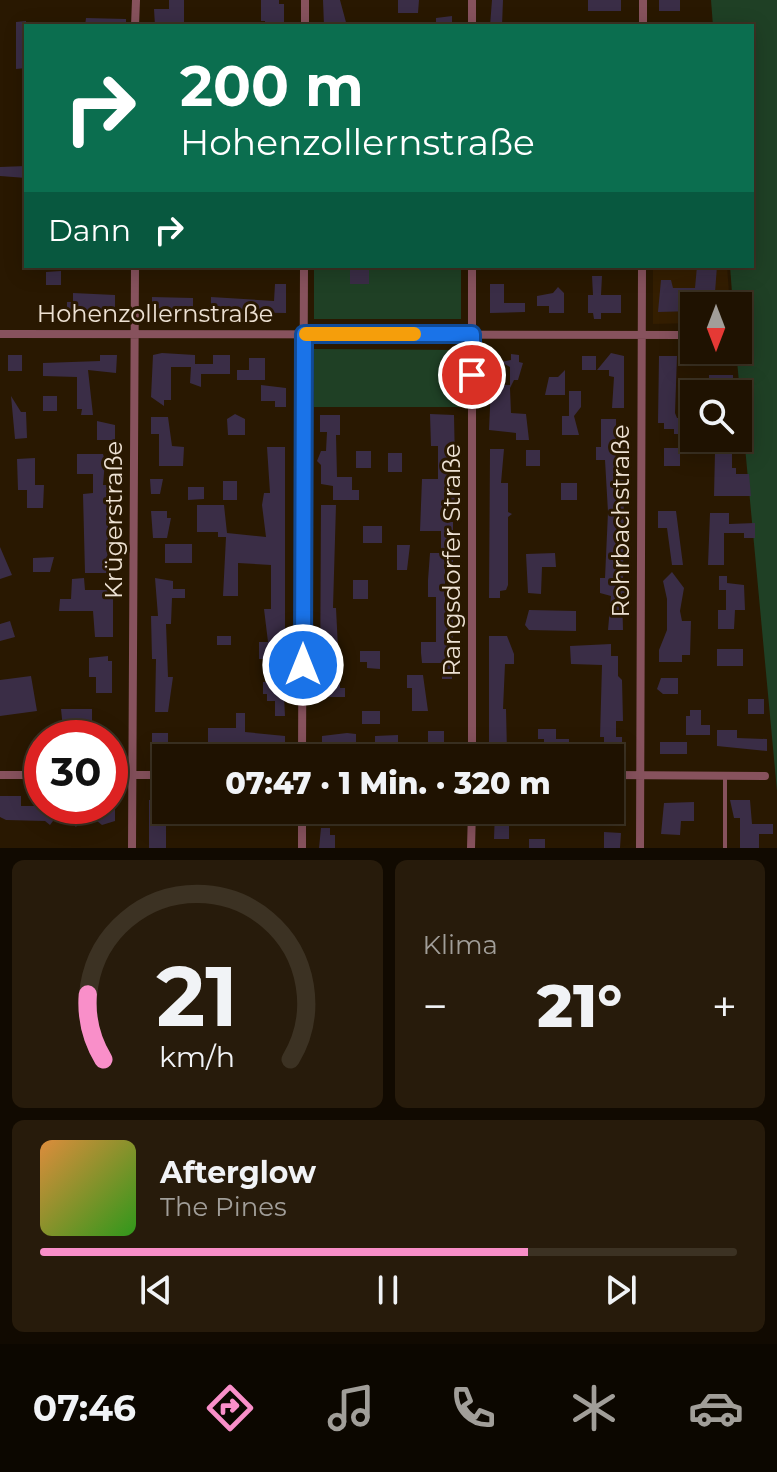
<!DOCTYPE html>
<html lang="de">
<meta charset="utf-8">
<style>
body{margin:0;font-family:Montserrat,sans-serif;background:#271b0b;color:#f1f3f6;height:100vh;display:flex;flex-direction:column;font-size:30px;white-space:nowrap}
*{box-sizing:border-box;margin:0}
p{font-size:26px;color:#a19e99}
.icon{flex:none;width:44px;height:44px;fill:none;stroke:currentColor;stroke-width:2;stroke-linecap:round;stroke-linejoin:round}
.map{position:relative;height:848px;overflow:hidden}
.side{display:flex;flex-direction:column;gap:12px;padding:12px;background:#110a01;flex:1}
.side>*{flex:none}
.banner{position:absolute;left:24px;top:24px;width:730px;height:244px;border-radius:0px;box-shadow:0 4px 20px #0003,0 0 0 2px #3c3223;background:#0b6e4f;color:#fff;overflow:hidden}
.needle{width:52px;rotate:180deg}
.buttons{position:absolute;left:680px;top:292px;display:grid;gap:16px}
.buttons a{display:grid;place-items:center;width:72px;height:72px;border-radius:0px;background:#1f1201;box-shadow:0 4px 20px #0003,0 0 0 2px #3c3223;font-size:40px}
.speed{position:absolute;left:24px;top:720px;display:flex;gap:16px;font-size:40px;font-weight:700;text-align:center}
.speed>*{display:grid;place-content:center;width:104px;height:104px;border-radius:50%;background:#1f1201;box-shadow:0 4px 20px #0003,0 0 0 2px #3c3223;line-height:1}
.speed .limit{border:12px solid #d22;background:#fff;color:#111}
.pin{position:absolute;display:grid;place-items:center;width:68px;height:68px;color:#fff;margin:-34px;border:4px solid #fff;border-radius:50%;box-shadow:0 2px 8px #0007}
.me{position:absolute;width:88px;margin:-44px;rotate:0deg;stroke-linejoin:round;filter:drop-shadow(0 0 6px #0008)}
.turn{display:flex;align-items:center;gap:28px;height:168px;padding:0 24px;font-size:36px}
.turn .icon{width:104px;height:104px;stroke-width:2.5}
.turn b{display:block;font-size:56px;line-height:68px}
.then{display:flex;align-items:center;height:76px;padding:0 24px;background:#0003;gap:16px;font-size:30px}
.big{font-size:60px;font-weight:800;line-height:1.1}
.side .tile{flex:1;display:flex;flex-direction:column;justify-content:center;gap:12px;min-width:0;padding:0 28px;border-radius:12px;background:#271b0b}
.side .dial{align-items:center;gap:0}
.dial svg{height:208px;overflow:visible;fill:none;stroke:#3c3223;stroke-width:7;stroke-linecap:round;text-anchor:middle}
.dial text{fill:#f1f3f6;stroke:none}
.song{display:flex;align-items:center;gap:24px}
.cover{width:96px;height:96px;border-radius:12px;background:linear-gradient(135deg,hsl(30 70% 55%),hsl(110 70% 35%))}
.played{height:8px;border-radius:4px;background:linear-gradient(90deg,#f98fc9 70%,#3c3223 70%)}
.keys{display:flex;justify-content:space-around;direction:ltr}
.heat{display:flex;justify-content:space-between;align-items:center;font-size:44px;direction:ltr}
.side .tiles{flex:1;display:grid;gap:12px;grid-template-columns:1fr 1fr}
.tile:last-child{grid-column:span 2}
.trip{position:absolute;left:152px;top:744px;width:472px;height:80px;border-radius:0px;background:#1f1201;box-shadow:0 4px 20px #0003,0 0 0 2px #3c3223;font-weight:800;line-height:80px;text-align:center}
.tabs{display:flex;height:128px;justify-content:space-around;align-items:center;background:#0c0700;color:#a19e99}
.tabs .icon{width:56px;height:56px}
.tabs .on{color:#f98fc9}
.tabs b{font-size:36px;color:#f1f3f6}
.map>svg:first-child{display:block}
.built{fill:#341e00}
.green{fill:#1f4025}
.building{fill:#3a2d46}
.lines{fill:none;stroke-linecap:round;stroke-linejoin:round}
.lane{stroke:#87525d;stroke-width:4}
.street{stroke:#87525d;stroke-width:8}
.route-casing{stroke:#114b97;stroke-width:20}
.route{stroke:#1a73e8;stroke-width:14}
.slow{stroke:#f59e0b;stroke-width:14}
.labels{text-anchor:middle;stroke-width:6;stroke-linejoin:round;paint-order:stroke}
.street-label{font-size:24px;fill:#ede1d3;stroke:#291801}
</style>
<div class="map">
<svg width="777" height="848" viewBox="0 0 777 848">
<rect width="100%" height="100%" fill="#291801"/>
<path class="built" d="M653,266H727L730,306H694V323L653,324Z"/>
<path class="green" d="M711,0H777V791L736,350L738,306H733L730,266H752V26H713Z
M314,266H461V319H314Z
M314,349L461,350V407H314Z"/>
<path class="building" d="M169,0H184V26H155L154,9H169Z
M261,0H279V4H284V26H265V21H261Z
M323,0H340L347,26H324Z
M398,0H419L418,13H398Z
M492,0H503L502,26H490Z
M588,0H621V11H588Z
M659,0H680V11H659Z
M452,16V26H436V18Z
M86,18L126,19V26H85Z
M26,21V68L16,69V22Z
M26,166V178L0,176V167Z
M350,266H369V284H350Z
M697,266H717L714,306H694V311L658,312L661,280H671L673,288H695Z
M61,271V285H46V272Z
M592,276H602L601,295H621V313H601V319H594L593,313H588V295H593Z
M275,284H286V313L211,312V297L274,301Z
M490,284H504V303H525V312L490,313Z
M558,287L564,293V313H549V306H537V296L553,293Z
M73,293L115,295V312L67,311V302H73Z
M152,297L193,298V313H152Z
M162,353L195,355V364H213V355H230V374H201V387L190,383L191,367H171V400H164V406L151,397L153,355Z
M611,353L624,356V408H612L614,377L609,376V370H597Z
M511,354L519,355V362L523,363L518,380H514L510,388L511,413L526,414L529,440H516V433L489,430L491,385H510V367L501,362L511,360Z
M8,355H22V371H8Z
M100,355H117L116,373L88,370L93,415H81L82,409H77V377L43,376V363L100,361Z
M582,356H596V370H582Z
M659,356H677L675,413L677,418H685V424H693V434H674V429H664V423H658Z
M249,358H265V380H237V370H249Z
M565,370V395H545L549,377H558Z
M709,375H733V391H709Z
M261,385L286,388V407H275V401H261Z
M569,391H581V407L574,416L579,435H562V416H569Z
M11,396L21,412H26L27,438L15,439Z
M43,396H57V411H43Z
M235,414L245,419V435H228L227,419Z
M430,414L454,415L455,464L448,468V489H454L455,503H448V522H453V566H445V609L453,613L452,679H442V663H422L421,653V642H436V597H428V580L430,553H441V531H420L422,479H438V446H431Z
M320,415H340V435H336L337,477H352V490H359V500H333V486L321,484V465L317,461L321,451H326L327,432H320Z
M151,417H168L172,446L184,447L183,466H159V434H151Z
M601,419H616V447H630L622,456V463H616L617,480H624L623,586L631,593H622L623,630H608L611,596L600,593V578H605L608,512L605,460H596V447H601Z
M97,421L115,425V440H97Z
M267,447H285V629L283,642H271V659H259V642H268L264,609H271V565L238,563V596H223L226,537H218V532H197V505H224L227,533L266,537L262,505L264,493H270Z
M664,448H680V466H664Z
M490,449H504L501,483H508V512L512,514L508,517V585L506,590L500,591V598H489Z
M526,450H540V466H526Z
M356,451H371V468H356Z
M715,452H732V468H736V474H749L751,496H714Z
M388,453H402V472H388Z
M77,454H103L105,461L103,485H109L107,573H85L83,494L93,493V474H77Z
M35,458V485H44L43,508H27V490H18L17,459Z
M150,479H163L160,494H151Z
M223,481H237V500H223Z
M561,483H577V500H561Z
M188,487H204V499L188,500Z
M321,505H336L333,608H336L340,688H345V697H320Z
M151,511H167V518H171L167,538H153Z
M658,511H676L683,565H672L667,528H658Z
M710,513H729V524L755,523V538H744V533H724V565H708Z
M363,526H382V543H363Z
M165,544H192V563H165Z
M397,545H410L407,570H397Z
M0,547L12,575L0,579Z
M555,553L556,567H542L541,594L528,593L526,554Z
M54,557L50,572H33V558Z
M672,572L684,588L680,611L682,621H691L690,655H682V662H659V650L667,630V599L663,581Z
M719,576H727V583L744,585L745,610H735L734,629H718V610H726V590H719Z
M84,578L85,590H109L108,596H113V637H95L93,611H59L60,599H71L72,579Z
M155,578L173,581V589H185V598H172L171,624H166L168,677H173L168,712H155L156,659H152L151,616H158Z
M353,580H368V599H353Z
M529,610L576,611V631L529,630L525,625Z
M10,621L15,637L0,641V624Z
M217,636H231V645H217Z
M489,636H507L514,654V664H505L503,709H506L507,753L502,754L484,753L489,748Z
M611,644V656H618V676L622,680L623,721H616V737H622V752H604V737H600L602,665L571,664L570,646Z
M717,649H743V666H717Z
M360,651H380V669L367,668V662H360Z
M108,656V661H112V693H96V677H89V658Z
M407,675H423L428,711H412V688H407Z
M31,676L37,711L0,716V680Z
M661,678H678V694H663L657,689Z
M263,682H277V696H284L285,716H275V701H267V694H263Z
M748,699H764V714H748Z
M61,709H92V738H64Z
M690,710H701V725H710V735H686V716H690Z
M362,711H380V724H362Z
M236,713H245V732L285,736V751L208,749V728H236Z
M538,729H556V739H569V753L544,750V739H538Z
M717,730H737V738L767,739V751L717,746Z
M428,731H444V747H428Z
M152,733H168V752H152Z
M347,733L356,734V751H322V736Z
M398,735V753H375V736Z
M660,742H687V754H660Z
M0,796H21V806H115V821L102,825L97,821H80L76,827L70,821H53L50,825L45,821L6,820L0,817Z
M149,800H166V848H149Z
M730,800H750L752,824H773V834H759V848H740V818H734Z
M694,802V821H681L680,835L661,834L664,803Z
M495,810H509V839H494Z
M567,810H582V821H566Z
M321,828H330V835H335V848H319Z
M604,832L621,833L620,848H604Z
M529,839H545V848H529Z"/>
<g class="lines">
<path class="lane" d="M725,848V778"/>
<path class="street" d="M643,0V26
M135,26L136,0
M305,26V0
M472,26V0
M0,334L694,335
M302,758L304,266
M472,758V266
M0,775H42
M110,775H166
M610,775L765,776
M132,848L135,266
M302,848V810
M471,848L472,810
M640,848L642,266"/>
</g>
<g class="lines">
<g class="route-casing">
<path id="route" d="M303,665L304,334H472V375"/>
</g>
<use href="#route" class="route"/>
<path class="slow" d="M306,334H414"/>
</g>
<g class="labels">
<g class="street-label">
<text x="155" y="322">Hohenzollernstraße</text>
<text transform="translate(114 520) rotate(-90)" y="8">Krügerstraße</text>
<text transform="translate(621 521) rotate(-90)" y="8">Rohrbachstraße</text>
<text transform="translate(452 560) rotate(-90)" y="8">Rangsdorfer Straße</text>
</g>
</g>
</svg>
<div class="buttons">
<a><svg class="needle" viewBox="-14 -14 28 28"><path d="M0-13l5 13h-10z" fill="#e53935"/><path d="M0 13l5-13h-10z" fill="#a19e99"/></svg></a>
<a><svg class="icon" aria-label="search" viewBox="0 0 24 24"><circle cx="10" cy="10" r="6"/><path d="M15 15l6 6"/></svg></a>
</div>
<div class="speed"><div class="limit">30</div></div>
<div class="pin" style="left:472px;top:375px;background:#d93025"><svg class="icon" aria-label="arrive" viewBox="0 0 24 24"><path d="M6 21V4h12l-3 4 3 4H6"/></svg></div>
<svg class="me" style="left:303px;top:665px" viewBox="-20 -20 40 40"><circle r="17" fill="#1a73e8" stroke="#fff" stroke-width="3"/><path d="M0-11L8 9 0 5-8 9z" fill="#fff"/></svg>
<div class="trip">07:47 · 1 Min. · 320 m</div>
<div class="banner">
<div class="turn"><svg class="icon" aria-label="right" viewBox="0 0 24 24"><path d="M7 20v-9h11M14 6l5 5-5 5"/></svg><div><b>200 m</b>Hohenzollernstraße</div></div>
<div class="then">Dann<svg class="icon" aria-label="right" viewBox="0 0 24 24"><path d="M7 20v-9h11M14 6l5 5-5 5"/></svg></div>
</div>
</div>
<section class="side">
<div class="tiles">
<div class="tile dial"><svg viewBox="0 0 100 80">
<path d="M14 69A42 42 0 1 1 86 69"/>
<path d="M14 69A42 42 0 0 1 8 44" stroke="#f98fc9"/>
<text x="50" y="56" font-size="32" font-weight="700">21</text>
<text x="50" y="72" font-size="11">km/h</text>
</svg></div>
<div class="tile"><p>Klima</p>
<div class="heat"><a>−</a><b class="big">21°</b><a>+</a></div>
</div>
<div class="tile">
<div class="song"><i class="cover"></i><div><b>Afterglow</b><p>The Pines</p></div></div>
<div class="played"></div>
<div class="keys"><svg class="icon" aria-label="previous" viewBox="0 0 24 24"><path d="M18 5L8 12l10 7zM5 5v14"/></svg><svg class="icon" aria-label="pause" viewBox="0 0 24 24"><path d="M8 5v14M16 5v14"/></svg><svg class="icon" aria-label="next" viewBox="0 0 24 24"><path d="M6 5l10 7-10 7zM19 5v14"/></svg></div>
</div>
</div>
</section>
<nav class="tabs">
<b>07:46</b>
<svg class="icon on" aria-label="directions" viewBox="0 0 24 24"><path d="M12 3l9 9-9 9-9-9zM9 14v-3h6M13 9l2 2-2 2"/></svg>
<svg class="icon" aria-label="music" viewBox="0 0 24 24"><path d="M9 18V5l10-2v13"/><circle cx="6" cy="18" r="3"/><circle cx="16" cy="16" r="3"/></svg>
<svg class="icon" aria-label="phone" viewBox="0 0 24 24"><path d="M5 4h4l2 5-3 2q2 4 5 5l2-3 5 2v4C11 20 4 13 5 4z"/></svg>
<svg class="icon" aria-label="climate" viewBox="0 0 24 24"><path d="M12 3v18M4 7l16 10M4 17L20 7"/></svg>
<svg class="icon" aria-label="car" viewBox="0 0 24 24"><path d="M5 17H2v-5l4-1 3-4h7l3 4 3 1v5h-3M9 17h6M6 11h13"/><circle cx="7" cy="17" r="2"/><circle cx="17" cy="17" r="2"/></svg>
</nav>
